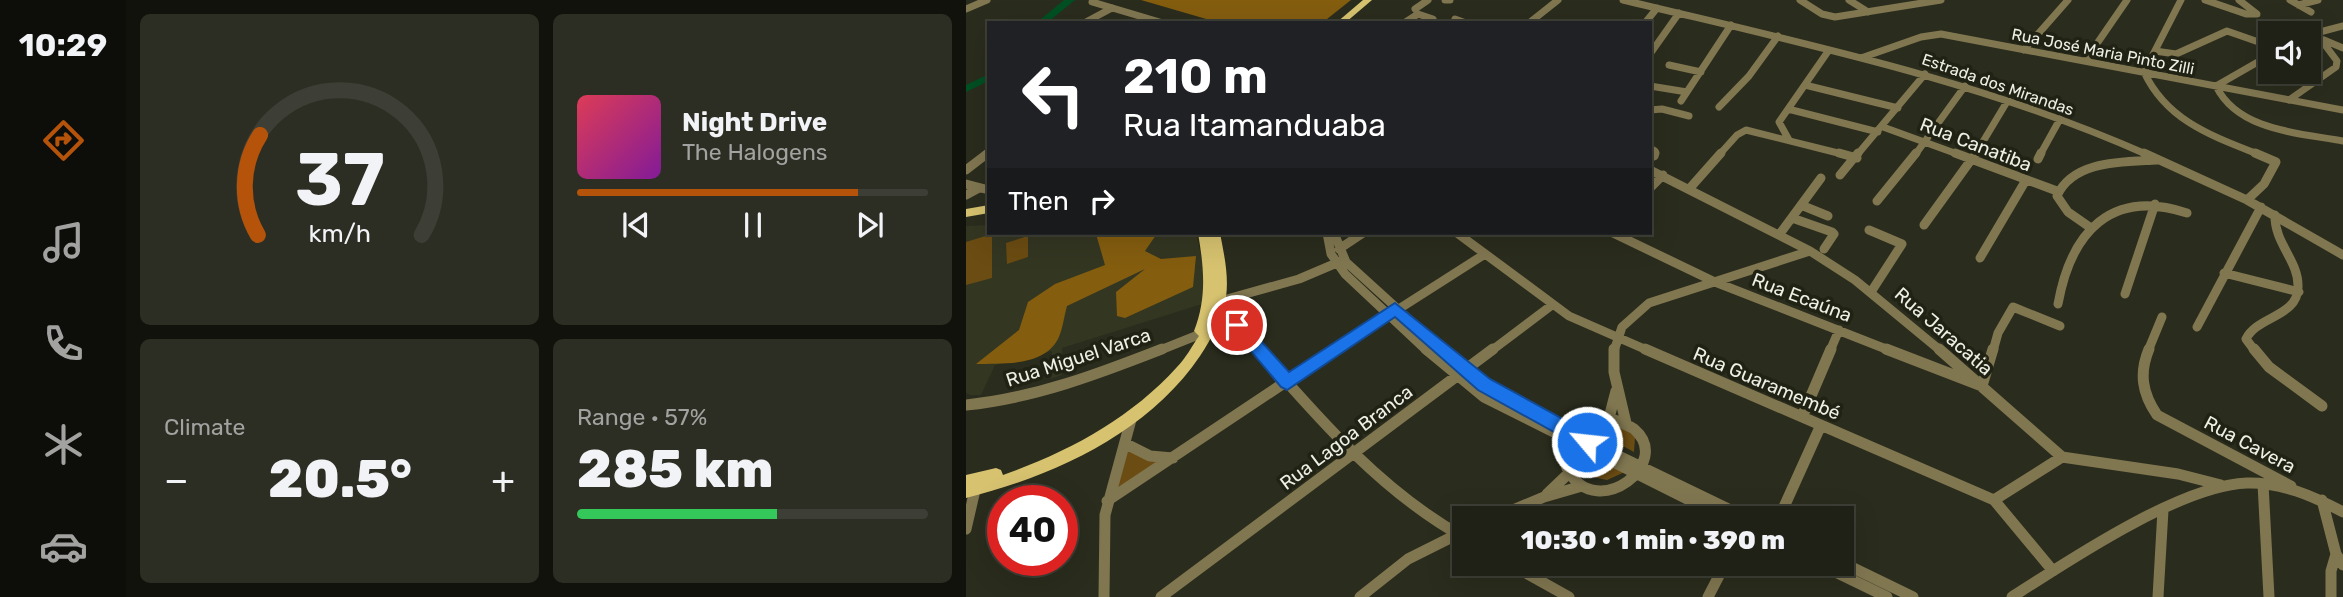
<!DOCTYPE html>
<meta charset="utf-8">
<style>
body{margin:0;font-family:Rubik,sans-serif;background:#2d2e23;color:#f1f3f6;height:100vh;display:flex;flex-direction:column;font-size:26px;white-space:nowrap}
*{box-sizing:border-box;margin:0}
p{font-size:23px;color:#a2a3a1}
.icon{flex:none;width:38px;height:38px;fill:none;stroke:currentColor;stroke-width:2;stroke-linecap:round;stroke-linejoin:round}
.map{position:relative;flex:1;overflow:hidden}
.drawer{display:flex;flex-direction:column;gap:14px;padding:14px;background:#12120c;width:840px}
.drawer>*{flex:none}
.hud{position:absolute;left:21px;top:21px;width:665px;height:214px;border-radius:0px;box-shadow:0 7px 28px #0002,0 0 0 2px #3d3e35;background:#202124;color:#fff;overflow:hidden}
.tools{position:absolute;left:1292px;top:21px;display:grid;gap:14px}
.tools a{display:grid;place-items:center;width:63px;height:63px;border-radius:0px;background:#202116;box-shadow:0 7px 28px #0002,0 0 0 2px #3d3e35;font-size:35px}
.speed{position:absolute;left:21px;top:485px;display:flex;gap:14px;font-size:35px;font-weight:700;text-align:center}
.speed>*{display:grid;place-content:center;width:91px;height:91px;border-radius:50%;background:#202116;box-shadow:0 7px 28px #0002,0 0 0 2px #3d3e35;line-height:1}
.speed .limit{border:10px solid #d22;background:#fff;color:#111}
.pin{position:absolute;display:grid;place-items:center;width:60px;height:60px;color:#fff;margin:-30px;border:4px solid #fff;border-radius:50%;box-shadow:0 2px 7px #0007}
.me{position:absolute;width:77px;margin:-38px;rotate:298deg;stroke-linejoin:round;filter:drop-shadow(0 0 5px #0008)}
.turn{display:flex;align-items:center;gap:24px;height:147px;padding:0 21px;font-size:32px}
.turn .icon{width:91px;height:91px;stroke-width:2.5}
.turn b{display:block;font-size:49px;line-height:60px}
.then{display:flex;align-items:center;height:66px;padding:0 21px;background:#0003;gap:14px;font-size:26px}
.big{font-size:52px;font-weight:800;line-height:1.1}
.drawer .widget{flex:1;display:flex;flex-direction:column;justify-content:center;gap:10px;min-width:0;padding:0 24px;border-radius:10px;background:#2d2e23}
.drawer .dial{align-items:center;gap:0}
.dial svg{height:182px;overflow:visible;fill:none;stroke:#3d3e35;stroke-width:7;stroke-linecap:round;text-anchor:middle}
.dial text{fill:#f1f3f6;stroke:none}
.song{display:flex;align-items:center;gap:21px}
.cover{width:84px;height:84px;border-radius:10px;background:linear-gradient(135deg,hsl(350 70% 55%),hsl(290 70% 35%))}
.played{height:7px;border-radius:4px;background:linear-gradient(90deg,#b45309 80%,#3d3e35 80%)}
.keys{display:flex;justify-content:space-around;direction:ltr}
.heat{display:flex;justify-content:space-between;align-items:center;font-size:38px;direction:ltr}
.charge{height:10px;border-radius:5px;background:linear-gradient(90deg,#34c759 57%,#3d3e35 0)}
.drawer .tiles{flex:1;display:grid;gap:14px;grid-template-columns:repeat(2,1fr)}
.trip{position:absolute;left:486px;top:506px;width:402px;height:70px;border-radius:0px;background:#202116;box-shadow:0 7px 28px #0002,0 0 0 2px #3d3e35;font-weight:800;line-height:70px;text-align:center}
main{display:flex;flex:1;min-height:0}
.dock{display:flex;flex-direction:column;width:126px;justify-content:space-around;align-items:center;background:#0d0d09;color:#a2a3a1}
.dock .icon{width:49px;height:49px}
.dock .current{color:#b45309}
.dock b{font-size:32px;color:#f1f3f6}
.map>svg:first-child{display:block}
.built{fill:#333621}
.green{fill:#6b4c12}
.forest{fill:#845d0f}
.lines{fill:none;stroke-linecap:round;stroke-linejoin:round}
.river{fill:#004f23;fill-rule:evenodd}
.minor-far2{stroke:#807650;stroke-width:7}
.minor-far1{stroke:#807650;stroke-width:9}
.minor{stroke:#807650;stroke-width:11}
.major{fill:#d6c26f;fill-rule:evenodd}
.route{fill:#1a73e8;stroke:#114b97;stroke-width:2}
.labels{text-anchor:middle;stroke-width:7;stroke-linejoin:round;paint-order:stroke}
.far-street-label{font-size:16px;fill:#eef0e6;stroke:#202214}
.street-label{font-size:19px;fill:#eef0e6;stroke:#202214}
</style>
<main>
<nav class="dock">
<b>10:29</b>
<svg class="icon current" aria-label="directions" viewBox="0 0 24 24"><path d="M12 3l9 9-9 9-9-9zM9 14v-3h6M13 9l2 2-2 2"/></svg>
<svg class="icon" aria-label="music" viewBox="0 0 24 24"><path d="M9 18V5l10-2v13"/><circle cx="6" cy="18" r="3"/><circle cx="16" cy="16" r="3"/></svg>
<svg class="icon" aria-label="phone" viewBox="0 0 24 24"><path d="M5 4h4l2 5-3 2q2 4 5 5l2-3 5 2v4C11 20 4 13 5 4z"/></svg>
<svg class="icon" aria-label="climate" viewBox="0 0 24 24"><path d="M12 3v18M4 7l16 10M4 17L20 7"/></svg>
<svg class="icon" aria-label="car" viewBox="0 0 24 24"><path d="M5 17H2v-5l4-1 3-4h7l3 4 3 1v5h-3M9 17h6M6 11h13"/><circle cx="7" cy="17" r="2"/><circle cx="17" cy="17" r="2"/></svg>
</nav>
<section class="drawer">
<div class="tiles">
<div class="widget dial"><svg viewBox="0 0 100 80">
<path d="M14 69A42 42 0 1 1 86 69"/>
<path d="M14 69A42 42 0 0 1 15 25" stroke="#b45309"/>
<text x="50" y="56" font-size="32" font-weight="700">37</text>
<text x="50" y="72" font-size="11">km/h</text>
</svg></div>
<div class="widget">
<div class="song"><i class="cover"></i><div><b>Night Drive</b><p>The Halogens</p></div></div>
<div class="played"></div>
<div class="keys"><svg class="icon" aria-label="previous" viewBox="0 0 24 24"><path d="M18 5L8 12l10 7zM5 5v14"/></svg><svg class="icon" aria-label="pause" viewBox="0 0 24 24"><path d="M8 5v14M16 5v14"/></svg><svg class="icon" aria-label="next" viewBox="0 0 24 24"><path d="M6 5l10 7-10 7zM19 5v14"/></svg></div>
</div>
<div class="widget"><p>Climate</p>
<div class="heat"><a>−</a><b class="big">20.5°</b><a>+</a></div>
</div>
<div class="widget"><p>Range · 57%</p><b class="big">285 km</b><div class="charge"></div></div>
</div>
</section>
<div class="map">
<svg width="1377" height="597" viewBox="0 0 1377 597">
<rect width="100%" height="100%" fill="#2a2c1d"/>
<path class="built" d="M23,225V233H230L239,273L236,304L96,348V375L85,379L86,351L29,365L15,395H4L0,393V226Z"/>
<path class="green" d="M26,234V278L0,285V242Z
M62,236V257L41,264L40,243Z
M648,420L669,437L668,452L621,427Z
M607,444L661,471L641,480C619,476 604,469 607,444Z
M160,446L198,463L144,498Z"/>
<path class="forest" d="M175,0H385L356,23H254Z
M130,234L190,235L179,251L195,259L230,256L227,287L159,318L151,316L150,292L179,269L101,306C98,316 97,329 92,339C77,367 37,363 10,364L53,330L62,302L89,284L139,265Z"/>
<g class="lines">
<path class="river" d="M98,0H109L81,23H70Z
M23,74V81L0,92V85Z"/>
<path class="minor-far2" d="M479,0H484
M657,0C835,43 1014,80 1182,155
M834,0L856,14L869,17L975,0
M883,0L902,12
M1215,0L1178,72C1201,121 1246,136 1294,155
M1239,0L1280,14H1291L1273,0
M1324,0L1345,12
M126,2L197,23
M1332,5L1352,0
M0,9L21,0
M449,9L462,0
M489,19L500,23
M118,23L146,8
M438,23L452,14L467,19L463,23
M563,23L592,0
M679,23L691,8
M1358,40L1377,48
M1058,50L1102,0
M1189,51L1210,54L1261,31L1304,46
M684,54L713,13
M1304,55L1250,86C1272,131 1333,133 1377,141
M895,58L955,37L975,34L1377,110
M1119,61L1161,0
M703,65L735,72
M839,85L932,108
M684,86L721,92
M1323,100L1370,67L1371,61L1350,33L1377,26
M715,101L765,25
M753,107L783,76L812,36
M822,109L912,132
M684,110L696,109L723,116
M917,127L994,155
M823,140L813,122L863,50
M684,148L689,151L688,155
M20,155L23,153
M753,155L771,135L780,130L880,155
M891,155L959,74
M949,155L999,86
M1009,155L1042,100
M1074,155L1094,119"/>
<path class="minor-far1" d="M873,153L891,158
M989,153L1091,191
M1178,153L1281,200L1377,255
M688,156L689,153
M1072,159L1075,153
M0,170L22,153
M684,170L844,251L889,280L975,351
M874,175L892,153
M0,184L23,190
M684,188L697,175
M724,188L755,153
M0,195L13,188
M1281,200L1298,184L1310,162L1289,153
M911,201L950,153
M835,205L862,216
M826,218L866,232L868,234L858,249
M958,225L1010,153
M1125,228L1102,212L1091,196C1107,160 1157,162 1191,160
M903,230L936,244L905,292
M361,233L365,254L379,274L461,351
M368,233L380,262L478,351
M491,233L603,316L683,351
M647,233L749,282L925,351
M813,235L855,178
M373,249L397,233
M1014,258L1060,180
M1258,273L1333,292
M1159,294L1189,204
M254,301L333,279L373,262
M1092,304C1105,232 1145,188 1221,213
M251,310L271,325L293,351
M1231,327L1295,207
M192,351L232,335
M367,351L519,254
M525,351L586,305
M648,351L656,327L683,303L844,251
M864,351L873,330
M1027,351L1032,333L1047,307L1094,326
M1182,351L1196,317
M1289,351L1280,339C1291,316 1332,317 1332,287C1333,261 1308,243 1309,215"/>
<path class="minor" d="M292,349C353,419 417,493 499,538
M460,349L518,397L759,518
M476,349L518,385L607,434L781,518
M648,349V372L660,423
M679,349L1028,500L1087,571
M920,349L1016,386L1027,349
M973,349L1096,457L1212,474L1255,485
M1183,349C1173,373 1176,393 1191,415L1325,486
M1288,349L1303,367L1356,406
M0,405C69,398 132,374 196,349
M836,417L865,349
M643,418C650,421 661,424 668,429C708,463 632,521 603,472C586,443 618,422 643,418Z
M643,418L650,391
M160,444L184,456L207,458
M1297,484L1303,597
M581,494L603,473
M1028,500L1096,457
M1356,500L1370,554L1377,565
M141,501L369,349
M528,518L578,497L616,486
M813,518L855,425
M0,529L9,490
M877,563L947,597
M544,564L603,597
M853,564L921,597
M138,597L139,515L166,416
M195,597L527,349
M394,597L442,559L496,532
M742,597L759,564
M1046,597C1102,561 1215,485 1281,483C1315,482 1347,496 1377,512
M1192,597L1197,510
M1365,597V571L1370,554"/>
<path class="major" d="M397,0H406L379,23H370Z
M23,205V213L0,217V209Z
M232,233H254C258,254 263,276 260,297C256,318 246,338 234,356C182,433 88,476 0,498V475L30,468L35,470L37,475C102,452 164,419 211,367C220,358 226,346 233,336L228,331C241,298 238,268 232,233Z"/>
</g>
<path class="route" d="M429,303L524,379L628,436L631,442L628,447H615L512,390L429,317L321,390L315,387L263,325L271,319L277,321L323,372Z"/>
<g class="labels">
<g class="far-street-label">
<text transform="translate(1137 51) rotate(11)" y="6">Rua José Maria Pinto Zilli</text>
<text transform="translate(1032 84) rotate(19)" y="6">Estrada dos Mirandas</text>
</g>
<g class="street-label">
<text transform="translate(1010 144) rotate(21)" y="7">Rua Canatiba</text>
<text transform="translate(836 297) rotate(21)" y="7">Rua Ecaúna</text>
<text transform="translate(978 331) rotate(41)" y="7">Rua Jaracatia</text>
<text transform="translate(112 357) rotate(-18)" y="7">Rua Miguel Varca</text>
<text transform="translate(801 383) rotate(23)" y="7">Rua Guaramembé</text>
<text transform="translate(380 437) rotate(-37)" y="7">Rua Lagoa Branca</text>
<text transform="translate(1284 444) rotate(28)" y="7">Rua Cavera</text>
</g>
</g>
</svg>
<div class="tools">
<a><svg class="icon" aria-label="sound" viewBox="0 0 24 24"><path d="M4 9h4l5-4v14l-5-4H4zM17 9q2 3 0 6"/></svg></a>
</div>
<div class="speed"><div class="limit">40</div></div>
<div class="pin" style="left:271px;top:325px;background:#d93025"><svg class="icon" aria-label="arrive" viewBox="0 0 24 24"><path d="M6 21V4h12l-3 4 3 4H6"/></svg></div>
<svg class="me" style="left:621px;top:442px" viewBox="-20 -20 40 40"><circle r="17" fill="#1a73e8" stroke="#fff" stroke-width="3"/><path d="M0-11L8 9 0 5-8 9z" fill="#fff"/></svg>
<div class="trip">10:30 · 1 min · 390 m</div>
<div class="hud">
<div class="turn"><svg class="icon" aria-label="left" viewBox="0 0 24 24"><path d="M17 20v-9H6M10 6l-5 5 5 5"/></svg><div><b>210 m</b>Rua Itamanduaba</div></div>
<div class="then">Then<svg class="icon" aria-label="right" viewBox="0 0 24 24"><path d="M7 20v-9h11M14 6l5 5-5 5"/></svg></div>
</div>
</div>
</main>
